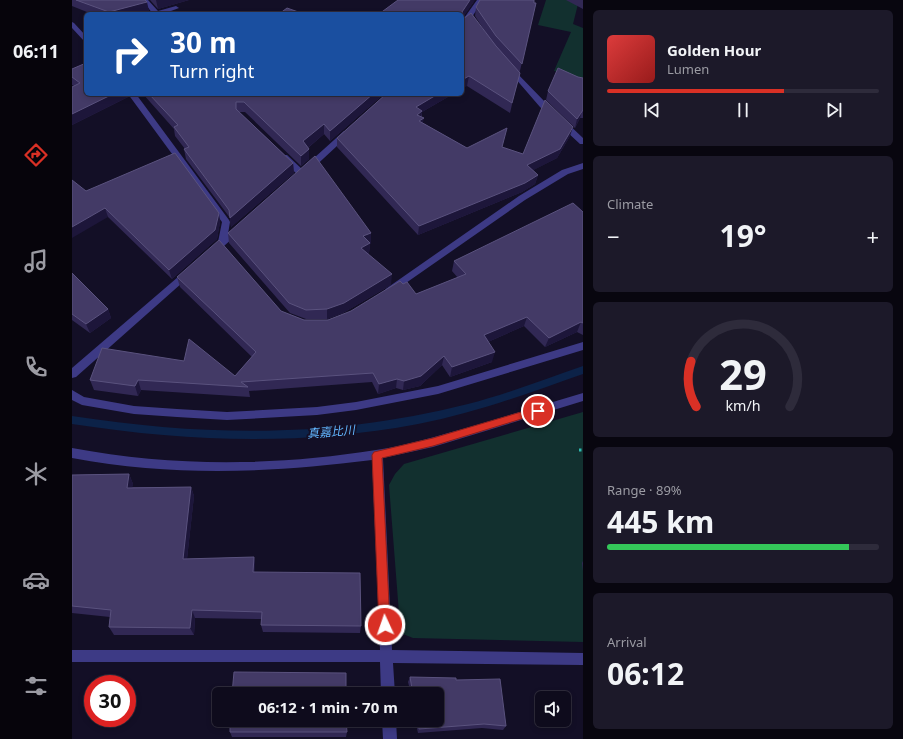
<!DOCTYPE html>
<meta charset="utf-8">
<style>
body{margin:0;font-family:"Noto Sans","Noto Sans JP",sans-serif;background:#1c1929;color:#f1f3f6;height:100vh;display:flex;flex-direction:column;font-size:15px;white-space:nowrap}
*{box-sizing:border-box;margin:0}
p{font-size:13px;color:#9b9ba3}
.icon{flex:none;width:22px;height:22px;fill:none;stroke:currentColor;stroke-width:2;stroke-linecap:round;stroke-linejoin:round}
.map{position:relative;flex:1;overflow:hidden}
.drawer{display:flex;flex-direction:column;gap:10px;padding:10px;background:#08060f;width:320px}
.drawer>*{flex:none}
.hud{position:absolute;left:12px;top:12px;width:380px;height:84px;border-radius:6px;box-shadow:0 2px 6px #0003,0 0 0 1px #2e2b3b;background:#1a4fa0;color:#fff;overflow:hidden}
.tools{position:absolute;left:463px;top:691px;display:grid;gap:8px}
.tools a{display:grid;place-items:center;width:36px;height:36px;border-radius:6px;background:#0e0b1c;box-shadow:0 2px 6px #0003,0 0 0 1px #2e2b3b;font-size:20px}
.speed{position:absolute;left:12px;top:675px;display:flex;gap:8px;font-size:20px;font-weight:700;text-align:center}
.speed>*{display:grid;place-content:center;width:52px;height:52px;border-radius:50%;background:#0e0b1c;box-shadow:0 2px 6px #0003,0 0 0 1px #2e2b3b;line-height:1}
.speed .limit{border:6px solid #d22;background:#fff;color:#111}
.pin{position:absolute;display:grid;place-items:center;width:34px;height:34px;color:#fff;margin:-17px;border:2px solid #fff;border-radius:50%;box-shadow:0 1px 4px #0007}
.me{position:absolute;width:44px;margin:-22px;rotate:357deg;stroke-linejoin:round;filter:drop-shadow(0 0 3px #0008)}
.turn{display:flex;align-items:center;gap:14px;height:84px;padding:0 20px;font-size:18px}
.turn .icon{width:52px;height:52px;stroke-width:2.5}
.turn b{display:block;font-size:28px;line-height:34px}
.big{font-size:30px;font-weight:700;line-height:1.1}
.drawer .tile{flex:1;display:flex;flex-direction:column;justify-content:center;gap:6px;min-width:0;padding:0 14px;border-radius:6px;background:#1c1929}
.drawer .dial{align-items:center;gap:0}
.dial svg{height:104px;overflow:visible;fill:none;stroke:#2e2b3b;stroke-width:7;stroke-linecap:round;text-anchor:middle}
.dial text{fill:#f1f3f6;stroke:none}
.song{display:flex;align-items:center;gap:12px}
.cover{width:48px;height:48px;border-radius:6px;background:linear-gradient(135deg,hsl(0 70% 55%),hsl(0 70% 35%))}
.played{height:4px;border-radius:2px;background:linear-gradient(90deg,#d93025 65%,#2e2b3b 65%)}
.keys{display:flex;justify-content:space-around;direction:ltr}
.heat{display:flex;justify-content:space-between;align-items:center;font-size:22px;direction:ltr}
.charge{height:6px;border-radius:3px;background:linear-gradient(90deg,#34c759 89%,#2e2b3b 0)}
.trip{position:absolute;left:140px;top:687px;width:232px;height:40px;border-radius:6px;background:#0e0b1c;box-shadow:0 2px 6px #0003,0 0 0 1px #2e2b3b;font-weight:700;line-height:40px;text-align:center}
main{display:flex;flex:1;min-height:0}
.dock{display:flex;flex-direction:column;width:72px;justify-content:space-around;align-items:center;background:#06040b;color:#9b9ba3}
.dock .icon{width:28px;height:28px}
.dock .on{color:#d93025}
.dock b{font-size:18px;color:#f1f3f6}
.map>svg:first-child{display:block}
.green{fill:#12302f}
.lines{fill:none;stroke-linecap:round;stroke-linejoin:round}
.stream{fill:#0c2248;fill-rule:evenodd}
.path{stroke:#2fb8b0;stroke-width:3;stroke-dasharray:2.5 3.5;stroke-linecap:butt}
.street{fill:#3d3a85;fill-rule:evenodd}
.wall{fill:#312854}
.shaded-wall{fill:#1d163a}
.building{fill:#433a66;stroke:#5a527e}
.route{fill:#d93025;stroke:#8d1f18}
.labels{text-anchor:middle;stroke-width:4;stroke-linejoin:round;paint-order:stroke}
.water-label{font-size:12px;font-style:italic;fill:#62b6ff;stroke:#130f26}
</style>
<main>
<nav class="dock">
<b>06:11</b>
<svg class="icon on" aria-label="directions" viewBox="0 0 24 24"><path d="M12 3l9 9-9 9-9-9zM9 14v-3h6M13 9l2 2-2 2"/></svg>
<svg class="icon" aria-label="music" viewBox="0 0 24 24"><path d="M9 18V5l10-2v13"/><circle cx="6" cy="18" r="3"/><circle cx="16" cy="16" r="3"/></svg>
<svg class="icon" aria-label="phone" viewBox="0 0 24 24"><path d="M5 4h4l2 5-3 2q2 4 5 5l2-3 5 2v4C11 20 4 13 5 4z"/></svg>
<svg class="icon" aria-label="climate" viewBox="0 0 24 24"><path d="M12 3v18M4 7l16 10M4 17L20 7"/></svg>
<svg class="icon" aria-label="car" viewBox="0 0 24 24"><path d="M5 17H2v-5l4-1 3-4h7l3 4 3 1v5h-3M9 17h6M6 11h13"/><circle cx="7" cy="17" r="2"/><circle cx="17" cy="17" r="2"/></svg>
<svg class="icon" aria-label="filters" viewBox="0 0 24 24"><path d="M4 7h16M4 17h16"/><circle cx="9" cy="7" r="2"/><circle cx="15" cy="17" r="2"/></svg>
</nav>
<div class="map">
<svg width="511" height="739" viewBox="0 0 511 739">
<rect width="100%" height="100%" fill="#130f26"/>
<path class="green" d="M474,0H507L501,24L511,28V80L482,71L499,32L466,25Z
M511,412V642L341,638L331,634L328,626L317,485L323,474L332,464Z"/>
<g class="lines">
<path class="stream" d="M511,366V374C457,393 403,413 346,424C228,446 118,442 0,424V416C138,437 260,438 396,404C435,394 473,379 511,366Z"/>
<path class="path" d="M507,450H511"/>
<path class="street" d="M70,0H76L86,11L104,6L107,8L91,14H81Z
M405,0H411L400,17L390,27V21Z
M0,22L2,23L14,36V42L12,41L0,28Z
M438,67L440,68L474,103L511,138V144H508L468,107L436,70L434,69Z
M56,94H64L157,220L158,222L156,234L166,227L170,230L143,254L140,255L136,252L146,242L150,222Z
M272,131H275L279,133L238,171H232V167Z
M209,155H215L232,171V175H226L209,159Z
M511,163V169L496,174L453,200L321,292H315L313,290L315,288L447,196L490,170Z
M116,270L121,273L119,275L4,377L0,378V368L113,271Z
M511,342V350L366,394L284,410L245,415L155,420L105,417L62,414L10,405L0,400V390L12,397L62,406L105,409L155,412L245,407L284,402L366,386Z
M511,393V401L361,447L311,458L320,650L511,653V665L321,663L323,694H309L308,662H0V650H308L300,460C196,473 103,477 0,458V448C100,467 204,466 304,450C337,445 369,435 401,426C438,415 474,404 511,393Z
M310,720H324L325,739H311Z"/>
</g>
<path class="wall" d="M0,0H73L77,11L66,14H20L0,6Z
M78,0H117L86,9Z
M403,0L391,17V19L414,33L403,16L404,7L464,3L438,113L395,86L390,14Z
M494,0H511V9Z
M14,63V94H56V97L0,125V87L2,86L0,85V69Z
M506,77L511,78V118H508L503,128L474,100L476,91Z
M71,94H312L258,141L252,134L236,148L237,159L229,166L173,112H167L221,163L222,173L159,227L158,218L114,159L112,149H113L103,136L102,129Z
M314,94H381L350,112V117L351,123L395,148L430,147L451,154L498,136L485,158L461,170L466,175L463,184L450,192L346,235L265,147V138Z
M14,191L147,213L148,222L145,239L100,279L36,217Z
M511,212V335L505,332L473,347L452,326L416,342L420,362L378,377L370,365L348,386L331,390L324,388L306,394L300,382L177,391L178,397L69,390L66,396L22,390L18,380L163,376L180,357L108,287L105,277L209,311L232,320H256L344,294L386,278L380,271L382,261Z
M156,233H299V244H298L297,253L296,254L319,285L271,313L255,319H234L218,313L157,243Z
M0,273L36,309L39,318L18,333L0,320Z
M57,474L61,484L60,487H119L122,496L115,559L182,557L183,565V572L289,626L288,633L191,632L189,625V619L123,618L122,635H42L37,627L38,617L0,613V475Z
M511,561V571L510,563Z
M338,677L384,680L434,726L431,730L410,728L346,733L343,720H365V694H339L336,682Z
M158,732H275L274,737H160Z"/>
<path class="shaded-wall" d="M84,0H117L86,9Z
M398,0H403L390,19V12Z
M75,2L77,11L66,14H37V12Z
M397,76L395,86L390,89V80Z
M41,94H56V97L0,125V114Z
M301,94H312L258,141V131Z
M366,94H381L350,112L349,119L352,118L350,127L343,117L344,107Z
M510,110L508,118L503,128L505,119Z
M252,124V134L232,151L231,141Z
M501,127L498,136L485,158L452,175L455,165Z
M237,149V159L229,166V156Z
M221,163L222,173L159,227L158,218Z
M466,175L463,184L450,192L346,235L347,226Z
M33,208L36,217L0,238V227Z
M147,213L148,222L145,239L100,279L97,270Z
M299,233V244H298L297,253L288,258L289,248L291,236Z
M320,274L319,285L271,313L255,319V309Z
M36,309L39,318L18,333L14,324Z
M455,317L452,326L409,345L412,335Z
M509,322L505,332L473,347L477,338Z
M423,352L420,362L378,377L380,367Z
M372,356L370,365L348,386L331,390L332,381Z
M325,379L324,388L306,394L307,384Z
M66,380L69,390L66,396L63,386Z
M57,474L61,484L59,497L55,488Z
M119,487L122,496L114,568L111,559Z
M182,557L183,565V580L181,572Z
M120,610L123,618L122,635L118,628Z"/>
<path class="building" d="M4,0H73L75,2L37,12Z
M326,0H398L390,12L391,19L399,13L424,46L448,73L440,103L397,76L390,80V14H307Z
M408,0H462V3H464L450,64L424,36L404,7Z
M215,8L232,14H207Z
M136,12L139,14H131Z
M14,63V94H41L0,114V87L8,83L0,77V69Z
M486,68L506,77L511,78V110L505,119L476,91Z
M77,94H301L258,131L252,124L231,141L237,149L229,156L172,102H164V109L221,163L158,218L157,210L112,149L117,147L102,127L106,125Z
M314,94H366L344,107L350,111L345,115L352,118L347,121L395,148L435,128L430,147L451,154L473,100L501,127L488,149L455,165L466,175L453,183L347,226L265,138Z
M103,153L147,213L143,230L97,270L33,208L0,227V180L14,191Z
M243,156L299,233L291,236L298,243L289,248L320,274L272,303L255,309L234,310L217,303L156,233Z
M501,203L511,212V323L509,322L477,338L455,317L412,335L423,352L380,367L372,356L349,376L332,381L325,379L307,384L301,373L169,382L176,387L66,380L63,386L18,380L30,348L112,361L117,339L163,376L184,352L105,277L147,240L209,311L232,320H256L279,311L328,281L331,284L335,282L344,294L394,274L382,261Z
M0,273L36,309L14,324L0,314Z
M57,474L55,488L119,487L111,559L182,557L181,572L288,573L289,626L189,625L190,612L120,610L118,628L37,627L39,610L0,606V475Z
M162,672L274,673V694H160Z
M338,677L384,678V680L428,679L434,726L412,724L347,729L346,720H365V694H341Z
M158,720H274L275,732H158Z"/>
<path class="route" d="M466,407L469,408L471,411L469,413L361,446L310,458L318,625L317,629L313,631L309,629L307,625L300,455L302,452L361,438Z"/>
<g class="labels">
<g class="water-label">
<text transform="translate(259 432) rotate(-5)" y="4">真嘉比川</text>
</g>
</g>
</svg>
<div class="tools">
<a><svg class="icon" aria-label="sound" viewBox="0 0 24 24"><path d="M4 9h4l5-4v14l-5-4H4zM17 9q2 3 0 6"/></svg></a>
</div>
<div class="speed"><div class="limit">30</div></div>
<div class="pin" style="left:466px;top:411px;background:#d93025"><svg class="icon" aria-label="arrive" viewBox="0 0 24 24"><path d="M6 21V4h12l-3 4 3 4H6"/></svg></div>
<svg class="me" style="left:313px;top:625px" viewBox="-20 -20 40 40"><circle r="17" fill="#d93025" stroke="#fff" stroke-width="3"/><path d="M0-11L8 9 0 5-8 9z" fill="#fff"/></svg>
<div class="trip">06:12 · 1 min · 70 m</div>
<div class="hud">
<div class="turn"><svg class="icon" aria-label="right" viewBox="0 0 24 24"><path d="M7 20v-9h11M14 6l5 5-5 5"/></svg><div><b>30 m</b>Turn right</div></div>
</div>
</div>
<section class="drawer">
<div class="tile">
<div class="song"><i class="cover"></i><div><b>Golden Hour</b><p>Lumen</p></div></div>
<div class="played"></div>
<div class="keys"><svg class="icon" aria-label="previous" viewBox="0 0 24 24"><path d="M18 5L8 12l10 7zM5 5v14"/></svg><svg class="icon" aria-label="pause" viewBox="0 0 24 24"><path d="M8 5v14M16 5v14"/></svg><svg class="icon" aria-label="next" viewBox="0 0 24 24"><path d="M6 5l10 7-10 7zM19 5v14"/></svg></div>
</div>
<div class="tile"><p>Climate</p>
<div class="heat"><a>−</a><b class="big">19°</b><a>+</a></div>
</div>
<div class="tile dial"><svg viewBox="0 0 100 80">
<path d="M14 69A42 42 0 1 1 86 69"/>
<path d="M14 69A42 42 0 0 1 10 34" stroke="#d93025"/>
<text x="50" y="56" font-size="32" font-weight="700">29</text>
<text x="50" y="72" font-size="11">km/h</text>
</svg></div>
<div class="tile"><p>Range · 89%</p><b class="big">445 km</b><div class="charge"></div></div>
<div class="tile"><p>Arrival</p><b class="big">06:12</b></div>
</section>
</main>
